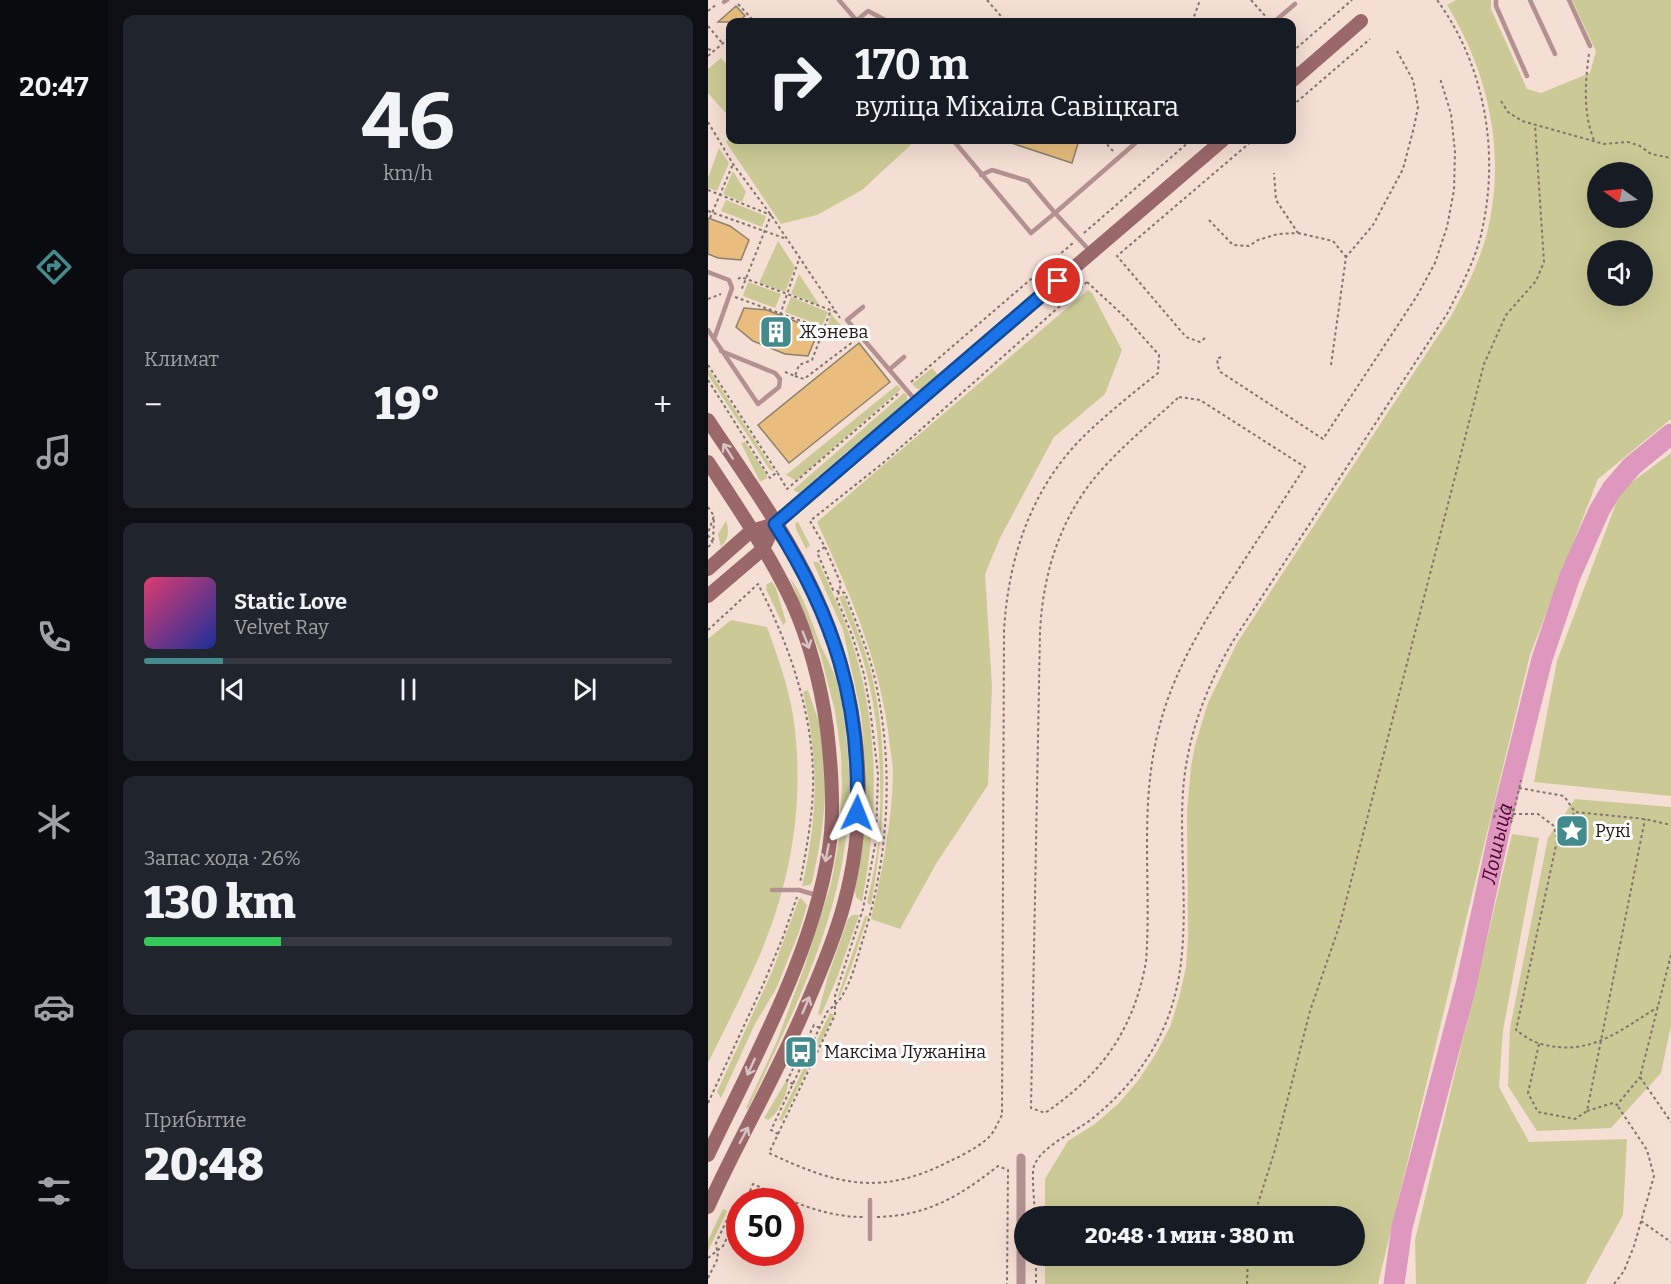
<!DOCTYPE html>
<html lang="ru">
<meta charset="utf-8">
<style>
body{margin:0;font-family:Bitter,serif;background:#20242c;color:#f1f3f6;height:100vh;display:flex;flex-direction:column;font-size:22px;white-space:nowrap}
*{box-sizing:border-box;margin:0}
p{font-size:20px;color:#9ea1a6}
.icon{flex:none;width:33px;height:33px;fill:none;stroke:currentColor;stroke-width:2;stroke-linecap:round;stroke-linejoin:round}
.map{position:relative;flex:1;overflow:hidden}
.sheet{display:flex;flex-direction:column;gap:15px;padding:15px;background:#0d0f14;width:600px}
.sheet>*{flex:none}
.guide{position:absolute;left:18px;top:18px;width:570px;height:126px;border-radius:12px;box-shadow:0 6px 24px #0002;background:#171b24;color:#f1f3f6;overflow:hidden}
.needle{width:39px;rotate:284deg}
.tools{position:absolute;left:879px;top:162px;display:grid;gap:12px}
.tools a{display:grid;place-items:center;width:66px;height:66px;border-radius:50%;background:#171b24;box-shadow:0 6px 24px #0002;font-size:30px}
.speed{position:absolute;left:18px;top:1188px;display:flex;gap:12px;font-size:30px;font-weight:700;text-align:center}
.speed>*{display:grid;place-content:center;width:78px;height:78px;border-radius:50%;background:#171b24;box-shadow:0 6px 24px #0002;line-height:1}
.speed .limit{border:9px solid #d22;background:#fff;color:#111}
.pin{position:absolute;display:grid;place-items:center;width:51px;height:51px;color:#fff;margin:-26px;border:3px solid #fff;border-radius:50%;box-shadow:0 2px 6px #0007}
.me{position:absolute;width:66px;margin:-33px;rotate:2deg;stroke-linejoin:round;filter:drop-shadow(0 0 4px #0008)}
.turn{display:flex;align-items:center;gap:21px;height:126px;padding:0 30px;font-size:27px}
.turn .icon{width:78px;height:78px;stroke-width:2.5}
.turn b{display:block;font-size:42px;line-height:51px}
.big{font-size:45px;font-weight:800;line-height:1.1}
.sheet .card{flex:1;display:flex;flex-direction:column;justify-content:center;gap:9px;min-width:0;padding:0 21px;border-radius:12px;background:#20242c}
.sheet .dial{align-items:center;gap:0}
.dial b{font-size:78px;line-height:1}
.song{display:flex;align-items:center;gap:18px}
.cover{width:72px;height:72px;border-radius:9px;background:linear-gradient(135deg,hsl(340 70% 55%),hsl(230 70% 35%))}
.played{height:6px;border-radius:3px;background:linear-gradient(90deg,#438b8c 15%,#363941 15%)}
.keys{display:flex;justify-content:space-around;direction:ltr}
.heat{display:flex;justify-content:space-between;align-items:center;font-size:33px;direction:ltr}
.charge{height:9px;border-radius:4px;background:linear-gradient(90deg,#34c759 26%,#363941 0)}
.trip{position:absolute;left:306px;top:1206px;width:351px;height:60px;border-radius:30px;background:#171b24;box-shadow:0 6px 24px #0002;font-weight:800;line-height:60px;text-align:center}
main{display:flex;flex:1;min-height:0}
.tab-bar{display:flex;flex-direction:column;width:108px;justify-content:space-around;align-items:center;background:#090b0e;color:#9ea1a6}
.tab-bar .icon{width:42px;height:42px}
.tab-bar .current{color:#438b8c}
.tab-bar b{font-size:27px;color:#f1f3f6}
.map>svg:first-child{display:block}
.green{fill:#cbca96;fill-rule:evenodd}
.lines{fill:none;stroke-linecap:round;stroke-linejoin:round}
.river{stroke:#de98bd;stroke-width:21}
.building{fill:#e8bd7d;stroke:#8d816f;stroke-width:1.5}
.path{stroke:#82746d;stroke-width:2;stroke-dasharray:3 3;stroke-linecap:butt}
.lane{stroke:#b49191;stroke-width:4.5}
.street{stroke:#b49191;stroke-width:9}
.secondary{stroke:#9b686a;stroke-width:14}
.oneway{stroke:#d7c3c3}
.route-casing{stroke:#114b97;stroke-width:15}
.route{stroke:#1a73e8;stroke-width:10}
.labels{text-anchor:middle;stroke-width:6;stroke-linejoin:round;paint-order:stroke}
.poi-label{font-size:18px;fill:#241c18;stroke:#fff;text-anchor:start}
.water-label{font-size:20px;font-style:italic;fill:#510036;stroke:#fff}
</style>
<main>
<nav class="tab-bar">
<b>20:47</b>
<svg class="icon current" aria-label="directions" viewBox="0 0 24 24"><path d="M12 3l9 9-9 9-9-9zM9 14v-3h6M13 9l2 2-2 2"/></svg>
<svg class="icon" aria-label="music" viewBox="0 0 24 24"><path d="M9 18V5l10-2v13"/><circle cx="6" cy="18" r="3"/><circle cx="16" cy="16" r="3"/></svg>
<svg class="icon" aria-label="phone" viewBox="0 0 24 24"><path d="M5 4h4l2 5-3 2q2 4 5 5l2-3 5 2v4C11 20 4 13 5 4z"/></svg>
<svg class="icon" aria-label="climate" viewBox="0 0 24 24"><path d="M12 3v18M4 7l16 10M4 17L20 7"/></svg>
<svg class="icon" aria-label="car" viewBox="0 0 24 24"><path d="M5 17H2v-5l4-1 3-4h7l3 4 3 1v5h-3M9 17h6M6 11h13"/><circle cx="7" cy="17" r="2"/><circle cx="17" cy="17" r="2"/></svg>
<svg class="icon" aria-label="filters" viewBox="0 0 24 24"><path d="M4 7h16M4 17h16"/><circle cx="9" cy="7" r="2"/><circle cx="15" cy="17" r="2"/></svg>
</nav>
<section class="sheet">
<div class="card dial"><b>46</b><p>km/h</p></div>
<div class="card"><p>Климат</p>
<div class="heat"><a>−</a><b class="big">19°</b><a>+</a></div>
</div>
<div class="card">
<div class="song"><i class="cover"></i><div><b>Static Love</b><p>Velvet Ray</p></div></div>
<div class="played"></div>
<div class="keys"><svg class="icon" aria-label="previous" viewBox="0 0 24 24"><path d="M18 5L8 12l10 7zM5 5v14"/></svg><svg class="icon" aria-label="pause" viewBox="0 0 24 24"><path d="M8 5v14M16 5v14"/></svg><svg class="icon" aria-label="next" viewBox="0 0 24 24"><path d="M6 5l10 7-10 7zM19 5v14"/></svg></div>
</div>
<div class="card"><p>Запас хода · 26%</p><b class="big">130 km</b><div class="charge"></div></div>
<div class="card"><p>Прибытие</p><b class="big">20:48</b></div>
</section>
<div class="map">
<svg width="963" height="1284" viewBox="0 0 963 1284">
<rect width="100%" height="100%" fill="#f5ded3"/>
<path class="green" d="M748,0H783V9L819,89L833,93L882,73L888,51L864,0H963V419L890,479L822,655L670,1284H337V1256H646V1216H337V1179L360,1141L387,1124L410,1104L430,1081L447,1055L462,1027L471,998L478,967L480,938L479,811L483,767L487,745L500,703L529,643L743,316C757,291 770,265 778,237C799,157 782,75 739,5ZM934,172V218H890V172ZM934,250V296H890V250Z
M13,58L22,68V118L0,93V69Z
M22,137V140H208L154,190L109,215L73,224L18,142Z
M11,148L21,163L9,191L0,188V178Z
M25,171L38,192L34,202L15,194Z
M18,200L58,216L54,227L13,211Z
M70,241L87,267L77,292L51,283Z
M91,274L112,306L83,294Z
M40,282L73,294L67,308L35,296Z
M380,290L384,293L414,350L397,394L346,437L292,538L277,574L284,686L280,785L228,864L192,929L163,919C174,871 184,823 185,774C185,762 182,750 181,738C172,661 141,591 109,522Z
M83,297L120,312L114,326L77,312Z
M123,314L143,337L119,328Z
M0,368L65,469L66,471L62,470L0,375Z
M224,368L231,376L216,389H209L204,384Z
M189,385L193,389L90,479L87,480L78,475Z
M196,393L199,395V407L175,429L142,449L91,493L85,490Z
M37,442L59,475V478L52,482L33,443Z
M963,453V796L826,782L849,661L913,490Z
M18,521C22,531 20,539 13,547L10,534Z
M90,522L102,545L98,549L88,529L87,523Z
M105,562H110L112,565C122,588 133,610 141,633C172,723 171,810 154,902L148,897L147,891L155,840L158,771L153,714L135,630Z
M82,578C96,596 104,623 112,644C118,657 125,669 129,682C134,699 136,718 138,736C156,875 97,987 40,1109L38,1108L69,1041L97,965L123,884L131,839L134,787L133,755L127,711L112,653Z
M64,582L68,588L78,622L75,625L58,589L59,584Z
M136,595C145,619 155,643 162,668C182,746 177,826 163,905L159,903C163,884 168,864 170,844C176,782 171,703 150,644C144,628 137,612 131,597Z
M23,620L59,627C69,655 80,685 85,715C97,796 85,876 53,952C37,990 18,1026 0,1063V639Z
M100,690C104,703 110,717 113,730C123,779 115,834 104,882L102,885L94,886C110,818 111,760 95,692Z
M867,799L963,807V1025L953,1073L903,1128L829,1131L800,1086L802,1028L840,838Z
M804,834L831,838L795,1030L791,1087L821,1142L919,1139L915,1215L877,1284H708L707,1240Z
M93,898L99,905L91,932L68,989L47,1024L13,1098L9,1092L64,972L91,899Z
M144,915H151L129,978L113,1015L110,1014L120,976L140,919Z
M157,916H160L143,968L131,998L130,996Z
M122,1013L126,1014L125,1017L74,1121L71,1120Z
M78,1081L80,1083C79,1095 70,1114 60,1120L56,1118Z
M15,1209L19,1211L0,1251V1240Z"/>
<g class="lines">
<path class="river" id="s1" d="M686,1284L694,1227L758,985L795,814L834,659L862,576L891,511L904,489L924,466L963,434"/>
</g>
<path class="building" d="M28,6L37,16L30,22H10Z
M297,140H371L364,163L297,141Z
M0,218L22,226L41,240L33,260L10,258L0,254Z
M36,308L59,310L89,322L108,337L100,356L77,354L45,341L28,327Z
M151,343L182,382L81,463L50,425Z"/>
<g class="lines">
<path class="path" d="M279,0L298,22
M543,0L559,18
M30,4L44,19L40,22
M0,11L9,4
M484,22L492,0
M0,26L15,44
M0,49L6,51
M584,52L644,0
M881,54C877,83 875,113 886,140
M0,56L22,37
M793,101L800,112L814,121L896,144L920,142L932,146L943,154L963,158
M584,106L662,39
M0,122L25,164L63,215L132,318
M395,140L405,151
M0,190L63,215L33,291
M0,211L76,238
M2,218L25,164
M501,220L525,245L541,246L550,240L570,234L590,233L568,200L566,173
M376,233L483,140
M590,233L625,241L638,257
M30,279L33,277L128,312
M379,282L418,318L451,355L450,373C424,394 397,415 373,439C322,491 300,560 296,631L294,1115C290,1122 286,1133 280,1138C269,1148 253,1156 240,1162C171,1197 127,1184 61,1153L70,1134L63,1130L119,1012C124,1007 131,1002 134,996C145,978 150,955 156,936C182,851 186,761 166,675C159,647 147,620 137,593L125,590L109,552L117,547L102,521L175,463Z
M27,297L143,339
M0,299L13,294
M72,315L91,259
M497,338L492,342L478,337L409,256L545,140
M513,357L509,359L511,371L615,439L709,296L727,263L739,227L746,190L747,152L743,114L732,78
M0,365L69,472
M623,365L638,257L665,225L695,169L706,127L710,107L705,80L689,51
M77,372L87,376L91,365L104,360L123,310
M87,376L96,379L146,341
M0,380L62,478L69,472L79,489L192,392
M203,382L365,243
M471,397L492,400L597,467C575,501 552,536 530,570C489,632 455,687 444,763C434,829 443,896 438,962C425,1031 394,1074 337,1113L323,1108L332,632C335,570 354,512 397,466C420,441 446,420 471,397Z
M0,507L6,516L0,533
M0,535L5,543L6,516
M0,547L5,543
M0,630L50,584C80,642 103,707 105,773C106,810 99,846 92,883
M811,788L856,796L867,812L937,819L963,825
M805,814H830L846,826L849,841L808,1030C815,1035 824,1042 833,1044C882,1057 911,1031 950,1007
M786,818L789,808L805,810
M803,823L813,780
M849,841L866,813
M963,955L932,1077L963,1122
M831,1044L820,1093L830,1112L867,1119L879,1111L937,819
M85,1084L79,1081L106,1025L112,1028
M0,1103L55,985L75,937L89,897
M879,1111L905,1103L909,1105L932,1077
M70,1134L127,1015V996L155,909L168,840L170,774L162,708L156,674L144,635L129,599L133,584L117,547
M37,1202L45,1184C80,1200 116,1217 155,1217
M327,1216C327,1206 323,1174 326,1166C334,1145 368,1132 385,1118C416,1093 441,1062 457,1025C488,952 470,868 475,791C479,737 498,687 525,641L739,314C752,288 766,263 773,235C792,155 778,67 729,0
M546,1216L566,1153L602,1011L632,924L776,364L798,315L828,281L836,262L827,125
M169,1217C219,1216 252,1196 290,1166L300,1170L299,1284
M933,1221L963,1242
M328,1256V1284
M0,1258L15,1246L31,1213
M0,1278L10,1258L8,1243L24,1209L32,1212
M539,1284L540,1256
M906,1284L916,1271L926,1246L946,1176L939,1150L909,1105"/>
<path class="lane" d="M131,0L149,21
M788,0V6L819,76
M822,0L847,54
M861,0L882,46
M16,2L19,0
M148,21L160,11L181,22
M566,22L587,4
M584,64L591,74
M245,140L323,233L347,213L381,250
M273,175L284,170L320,181L347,213L431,140
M0,272L21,280L24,288L6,339
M155,307L139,320L208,401
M0,330L50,404L71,387L72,379L67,373L13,351
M182,369L196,357
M64,890H91L108,895
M162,1200V1239"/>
<path class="street" d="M313,1284V1158"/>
<path class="secondary" d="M584,81L653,21
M0,420C37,476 79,533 107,594C151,689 164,802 136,904C127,938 113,971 99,1003C70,1073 31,1138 0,1207
M0,462C30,508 61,553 84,602C102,642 113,686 119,729C123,764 126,798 123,833C112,941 46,1058 0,1155
M0,569L43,531L67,524L515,140
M0,596L55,549L67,524"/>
</g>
<defs><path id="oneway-shaft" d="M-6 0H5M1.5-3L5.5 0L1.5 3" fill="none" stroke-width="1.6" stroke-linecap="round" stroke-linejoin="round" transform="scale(1.5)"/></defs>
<g class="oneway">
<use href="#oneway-shaft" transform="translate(20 451) rotate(-123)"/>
<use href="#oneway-shaft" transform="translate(98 640) rotate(69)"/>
<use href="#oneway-shaft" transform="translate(119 853) rotate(101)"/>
<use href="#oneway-shaft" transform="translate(98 1005) rotate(-67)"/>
<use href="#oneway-shaft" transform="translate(43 1067) rotate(115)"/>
<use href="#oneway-shaft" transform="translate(36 1135) rotate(-62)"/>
</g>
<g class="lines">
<g class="route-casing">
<path id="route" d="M149,813C153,701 126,617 67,524L350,281"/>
</g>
<use href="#route" class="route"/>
</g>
<defs>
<g id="building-square" transform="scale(1.725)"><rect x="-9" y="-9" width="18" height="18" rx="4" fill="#438b8c" stroke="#fff"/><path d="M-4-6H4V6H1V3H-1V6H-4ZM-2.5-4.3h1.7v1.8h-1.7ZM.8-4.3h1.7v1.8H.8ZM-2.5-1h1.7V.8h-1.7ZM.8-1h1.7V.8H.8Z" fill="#fff"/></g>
<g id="sight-square" transform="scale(1.725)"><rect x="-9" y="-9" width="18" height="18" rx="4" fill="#438b8c" stroke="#fff"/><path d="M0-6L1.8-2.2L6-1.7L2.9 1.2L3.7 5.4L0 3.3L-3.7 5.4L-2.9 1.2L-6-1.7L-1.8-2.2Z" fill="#fff"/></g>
<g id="bus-square" transform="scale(1.725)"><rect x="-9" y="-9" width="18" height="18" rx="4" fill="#438b8c" stroke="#fff"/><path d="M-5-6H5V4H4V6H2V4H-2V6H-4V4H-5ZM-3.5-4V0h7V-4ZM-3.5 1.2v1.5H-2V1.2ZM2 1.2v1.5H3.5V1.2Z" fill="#fff"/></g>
</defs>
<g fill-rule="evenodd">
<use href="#building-square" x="68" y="332"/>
<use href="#sight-square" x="864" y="831"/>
<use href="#bus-square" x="93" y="1052"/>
</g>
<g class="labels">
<g class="poi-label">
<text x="91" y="338">Жэнева</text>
<text x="887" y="837">Рукі</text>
<text x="116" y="1058">Максіма Лужаніна</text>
</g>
<g class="water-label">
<text dy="7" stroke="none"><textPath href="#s1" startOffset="453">Лошыца</textPath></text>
</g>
</g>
</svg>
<div class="tools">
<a><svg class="needle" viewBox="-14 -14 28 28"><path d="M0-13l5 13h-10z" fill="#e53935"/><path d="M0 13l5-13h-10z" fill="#9ea1a6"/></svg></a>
<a><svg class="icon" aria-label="sound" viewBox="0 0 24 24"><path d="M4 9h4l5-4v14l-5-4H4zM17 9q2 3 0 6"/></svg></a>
</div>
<div class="speed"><div class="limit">50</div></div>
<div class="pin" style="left:350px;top:281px;background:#d93025"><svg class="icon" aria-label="arrive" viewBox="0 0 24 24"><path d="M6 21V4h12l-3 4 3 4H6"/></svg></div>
<svg class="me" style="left:149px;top:813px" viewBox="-20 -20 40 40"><path d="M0-17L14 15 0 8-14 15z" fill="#1a73e8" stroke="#fff" stroke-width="4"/></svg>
<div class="trip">20:48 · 1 мин · 380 m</div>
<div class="guide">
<div class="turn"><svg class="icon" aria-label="right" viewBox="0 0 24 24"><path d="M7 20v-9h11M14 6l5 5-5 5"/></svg><div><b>170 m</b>вуліца Міхаіла Савіцкага</div></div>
</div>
</div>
</main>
